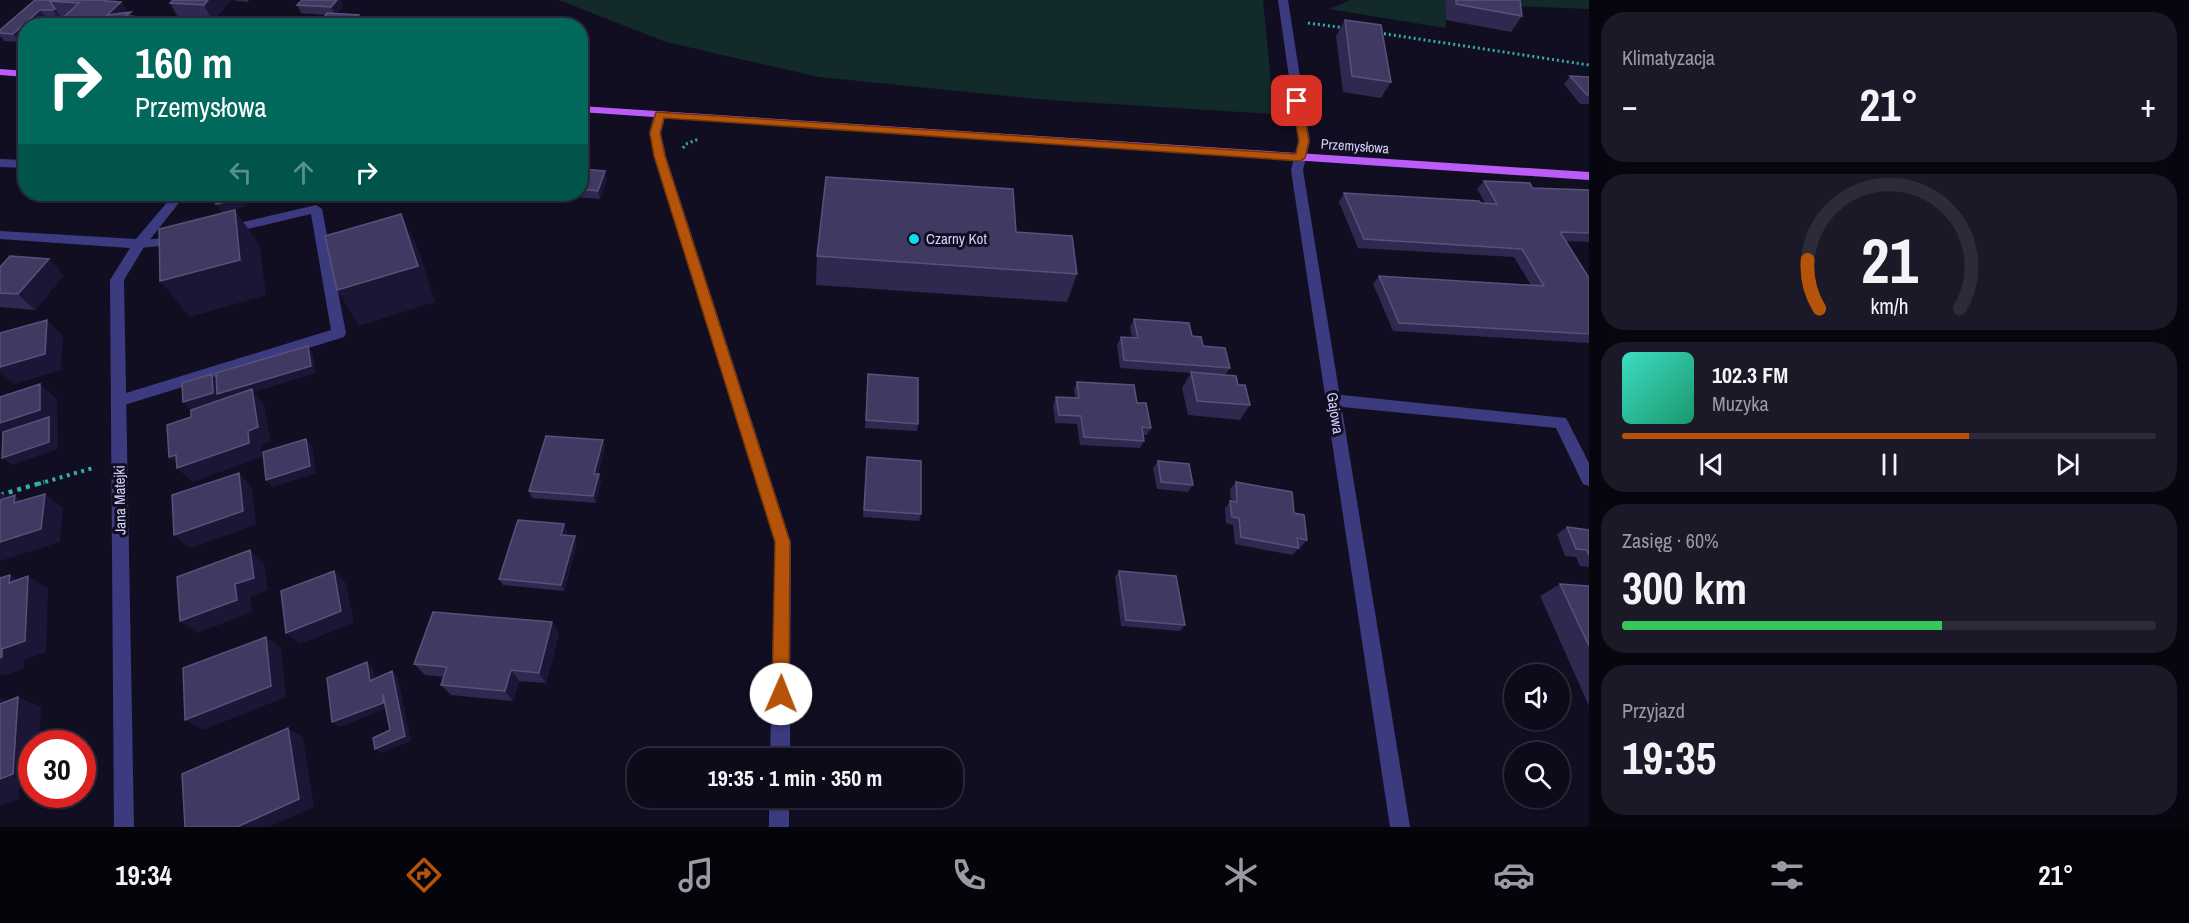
<!DOCTYPE html>
<html lang="pl">
<meta charset="utf-8">
<style>
body{margin:0;font-family:"Archivo Narrow",sans-serif;background:#1b1827;color:#f1f3f6;height:100vh;display:flex;flex-direction:column;font-size:22px;white-space:nowrap}
*{box-sizing:border-box;margin:0}
p{font-size:20px;color:#9a9aa2}
.icon{flex:none;width:33px;height:33px;fill:none;stroke:currentColor;stroke-width:2;stroke-linecap:round;stroke-linejoin:round}
.map{position:relative;flex:1;overflow:hidden}
.drawer{display:flex;flex-direction:column;gap:12px;padding:12px;background:#07060e;width:600px}
.drawer>*{flex:none}
.top-card{position:absolute;left:18px;top:18px;width:570px;height:183px;border-radius:24px;box-shadow:0 2px 4px #0004,0 0 0 2px #2d2b39;background:#00695c;color:#fff;overflow:hidden}
.controls{position:absolute;left:1504px;top:664px;display:grid;gap:12px}
.controls a{display:grid;place-items:center;width:66px;height:66px;border-radius:50%;background:#0d0a1a;box-shadow:0 2px 4px #0004,0 0 0 2px #2d2b39;font-size:30px}
.speed{position:absolute;left:18px;top:730px;display:flex;gap:12px;font-size:30px;font-weight:700;text-align:center}
.speed>*{display:grid;place-content:center;width:78px;height:78px;border-radius:50%;background:#0d0a1a;box-shadow:0 2px 4px #0004,0 0 0 2px #2d2b39;line-height:1}
.speed .limit{border:9px solid #d22;background:#fff;color:#111}
.pin{position:absolute;display:grid;place-items:center;width:51px;height:51px;color:#fff;margin:-26px;border-radius:12px;box-shadow:0 3px 9px #0006}
.me{position:absolute;width:66px;margin:-33px;rotate:1deg;stroke-linejoin:round;filter:drop-shadow(0 0 4px #0008)}
.turn{display:flex;align-items:center;gap:21px;height:126px;padding:0 18px;font-size:27px}
.turn .icon{width:78px;height:78px;stroke-width:2.5}
.turn b{display:block;font-size:42px;line-height:51px}
.lanes{display:flex;align-items:center;height:57px;padding:0 18px;background:#0003;justify-content:center;gap:30px;direction:ltr}
.lanes .off{opacity:.35}
.big{font-size:45px;font-weight:800;line-height:1.1}
.drawer .widget{flex:1;display:flex;flex-direction:column;justify-content:center;gap:9px;min-width:0;padding:0 21px;border-radius:24px;background:#1b1827}
.drawer .dial{align-items:center;gap:0}
.dial svg{height:156px;overflow:visible;fill:none;stroke:#2d2b39;stroke-width:7;stroke-linecap:round;text-anchor:middle}
.dial text{fill:#f1f3f6;stroke:none}
.song{display:flex;align-items:center;gap:18px}
.cover{width:72px;height:72px;border-radius:9px;background:linear-gradient(135deg,hsl(170 70% 55%),hsl(160 70% 35%))}
.played{height:6px;border-radius:3px;background:linear-gradient(90deg,#b45309 65%,#2d2b39 65%)}
.keys{display:flex;justify-content:space-around;direction:ltr}
.heat{display:flex;justify-content:space-between;align-items:center;font-size:33px;direction:ltr}
.charge{height:9px;border-radius:4px;background:linear-gradient(90deg,#34c759 60%,#2d2b39 0)}
.trip{position:absolute;left:627px;top:748px;width:336px;height:60px;border-radius:24px;background:#0d0a1a;box-shadow:0 2px 4px #0004,0 0 0 2px #2d2b39;font-weight:800;line-height:60px;text-align:center}
.tab-bar{display:flex;height:96px;justify-content:space-around;align-items:center;background:#05040a;color:#9a9aa2}
.tab-bar .icon{width:42px;height:42px}
.tab-bar .selected{color:#b45309}
.tab-bar b{font-size:27px;color:#f1f3f6}
main{display:flex;flex:1;min-height:0}
.map>svg:first-child{display:block}
.green{fill:#122b2a}
.lines{fill:none;stroke-linecap:round;stroke-linejoin:round}
.path-far2{stroke:#33afa5;stroke-width:3;stroke-dasharray:2 3;stroke-linecap:butt}
.path-far1{stroke:#33afa5;stroke-width:4;stroke-dasharray:3 4.5;stroke-linecap:butt}
.path{stroke:#33afa5;stroke-width:4.5;stroke-dasharray:4 5;stroke-linecap:butt}
.service{fill:#3c3b7f;fill-rule:evenodd}
.minor{fill:#3c3b7f;fill-rule:evenodd}
.primary{fill:#bb5cf9;fill-rule:evenodd}
.wall{fill:#2f284f;fill-rule:evenodd}
.shaded-wall{fill:#1b1635}
.building{fill:#403a62;stroke:#58527a;stroke-width:1.5}
.route{fill:#b45309;stroke:#753606;stroke-width:1.5}
.poi-dot{fill:#09def1;stroke:#110e22;stroke-width:2}
.labels{text-anchor:middle;stroke-width:6;stroke-linejoin:round;paint-order:stroke}
.far-street-label{font-size:14px;fill:#d5d1fd;stroke:#110e22}
.poi-label{font-size:15px;fill:#d5d1fd;stroke:#110e22;text-anchor:start}
.street-label{font-size:15px;fill:#d5d1fd;stroke:#110e22}
</style>
<main>
<div class="map">
<svg width="1589" height="827" viewBox="0 0 1589 827">
<rect width="100%" height="100%" fill="#110e22"/>
<path class="green" d="M559,0H1263L1274,114L1049,100L819,77L666,42Z
M1351,0H1589V9L1445,3L1446,28L1329,9Z"/>
<g class="lines">
<path class="path-far2" d="M1308,23L1345,28
M1379,33L1589,65
M683,148L686,144L699,139"/>
<path class="path-far1" d="M38,484L93,468"/>
<path class="path" d="M0,495L44,482"/>
<path class="service" d="M0,159L26,160V168L0,167Z
M316,205L322,209L346,333L344,337L118,407L113,405L111,401L113,397L331,330L311,214L226,234L220,230L226,226Z
M179,237L185,241L184,244L139,248L133,244L139,240Z
M1332,394L1566,418L1589,463V486L1583,484L1556,428L1332,406L1327,404L1325,400L1327,396Z"/>
<path class="minor" d="M1278,0H1288L1310,141L1303,170L1410,827H1390L1291,170L1298,141Z
M660,111L666,114L661,133L666,156L791,542L790,759H770L775,542L654,156L649,133L654,114Z
M174,194H186L144,247L124,280L134,827H114L110,280L130,248L0,239V231L136,239Z
M769,798H789V827H769Z"/>
<path class="primary" d="M0,69L26,71V77L0,75Z
M580,106L1589,172V180L580,112Z"/>
</g>
<path class="wall" d="M35,0L121,2L128,12L26,26V45L22,40L20,42L4,41L0,36V30ZM61,17H64L59,21L44,20L46,18L59,19Z
M173,0H231L213,21L179,19L170,3Z
M235,0H249L248,2L236,1Z
M302,0H340L343,5L336,14L363,23L326,15L301,13L297,5Z
M1447,0H1520L1522,16L1511,32L1446,20L1445,3Z
M1345,20L1391,82L1381,98L1343,92L1336,36Z
M1570,76L1589,77V104H1580L1564,84Z
M580,169L607,180L600,199L538,194H580Z
M1484,181L1532,188L1589,190V242L1565,241L1589,278V343L1393,331L1373,284L1379,276L1531,285L1514,257L1358,248L1339,202L1344,193L1485,203L1477,189Z
M1016,232L1077,274L1067,302L816,285L817,256Z
M0,267L64,275L35,310L0,307Z
M1134,319L1192,336L1230,368L1225,375L1238,385L1250,405L1240,420L1188,415L1182,388L1191,373L1120,368L1117,345L1121,337L1132,338L1130,327Z
M868,374L918,424L917,431L865,428Z
M1077,382L1137,403L1151,428L1147,435H1143L1144,441L1140,448L1080,445L1077,424L1055,423L1053,405L1056,397L1075,398L1074,389Z
M603,440L605,447L598,474H599L601,481L596,503L532,498L529,491Z
M867,457L921,514L919,521L863,517Z
M1158,461L1193,485L1188,492L1157,489L1153,468Z
M1236,482L1294,513L1307,540L1301,547L1299,546V548L1292,555L1235,544L1233,525L1226,523L1225,508L1231,501L1230,489Z
M564,524L567,531L566,536L577,543L564,591L503,585L499,579Z
M1567,527L1589,530V567L1580,566L1576,557L1565,556L1557,534Z
M1119,571L1185,625L1180,631L1121,626L1115,577Z
M1560,584L1589,586V706L1540,596Z
M559,633L546,683L519,681L513,701L451,695L441,685L444,677L425,675L414,664Z"/>
<path class="shaded-wall" d="M107,0H116L119,4L121,2L129,13L131,12L136,21L140,17L146,26H132L107,15Z
M208,0H231L213,21L204,5Z
M337,0H340L343,5L335,15L331,7Z
M55,9L61,17L59,19L53,10Z
M40,10L46,18L38,26H26V37H20L22,40L20,42L13,34Z
M359,15L363,23L361,26H351Z
M605,171L607,180L600,199L598,191Z
M241,194H245L247,206L222,213L216,204Z
M289,194H317L293,200Z
M235,210L260,246L266,295L190,317L160,281Z
M401,214L419,251L435,302L359,326L337,290Z
M49,259L64,275L35,310L18,294Z
M47,320L63,336L61,370L14,384L0,372V367Z
M308,346L313,354L316,373L254,392L264,404L271,442L261,445L262,457L192,482L177,468L180,467L169,457L224,401L219,397L220,401L190,410L183,402L212,374L218,382Z
M40,384L57,399L58,449L12,465L2,458L3,433L0,434V420Z
M306,439L312,446L316,473L273,487L266,480Z
M603,440L605,447L596,481L594,474Z
M239,473L252,487L256,525L190,548L174,535Z
M599,474L601,481L596,503L593,496Z
M0,492L11,500L0,510Z
M45,494L63,508L60,542L0,561V542Z
M15,495L34,509L14,503Z
M564,524L567,531L564,542L561,535Z
M575,536L577,543L564,591L561,585Z
M250,550L264,563L268,590L250,597L252,612L197,633L180,621Z
M334,571L346,583L354,623L300,644L286,633Z
M10,575L28,585V576L48,589L46,652L24,660V668L3,676L0,674V658Z
M552,622L559,633L546,683L539,673Z
M266,637L281,648L286,697L203,730L185,720Z
M367,662L373,668L377,686L370,681Z
M511,670L519,681L513,701L505,691Z
M392,671L398,677L411,741L382,753L375,749L405,736Z
M383,694L389,708L339,727L332,722Z
M18,697L41,707L39,744H32V784L19,789V799L0,806V698L18,706Z
M288,728L303,737L314,807L269,827H237Z"/>
<path class="building" d="M35,0H51L50,1L55,9L53,10H40L13,34L0,33V30Z
M51,0H107L106,1L121,2L107,15L131,12L126,16L140,17L132,26H54L79,3L50,1Z
M173,0H208L204,5L170,3Z
M302,0H337L331,7L297,5Z
M1456,0H1520L1522,16L1456,4Z
M327,13L359,15L351,26H318Z
M40,20L59,21L54,26H33Z
M1345,20L1381,25L1391,82L1352,76Z
M26,32V38L20,37Z
M1570,76L1589,77V95H1587Z
M580,169L605,171L598,191L580,189Z
M826,177L1013,189L1016,232L1072,236L1077,274L817,256Z
M1484,181L1530,183L1532,188L1589,190V233L1560,232L1589,278V334L1399,323L1379,276L1544,286L1522,249L1364,239L1344,193L1479,201L1481,203L1497,204Z
M215,194H241L242,198L216,204Z
M235,210L240,260L160,281L159,229Z
M401,214L418,266L337,290L325,236Z
M10,256L49,259L18,294L0,293V267Z
M1134,319L1189,323L1192,336L1201,337L1203,346L1225,348L1230,368L1124,360L1121,337L1138,338Z
M47,320L45,354L0,367V333Z
M308,346L311,366L217,394L216,373Z
M1191,372L1236,376L1238,385H1245L1250,405L1197,401Z
M212,374L213,393L183,402L182,383Z
M868,374L918,378V424L866,420Z
M1077,382L1134,385L1137,403H1146L1151,428L1142,427L1144,441L1084,437L1081,416L1059,415L1056,397L1079,398Z
M40,384V410L0,423V397Z
M252,389L258,427L248,431L249,443L177,468L176,455L169,457L167,425L191,417V410Z
M49,417V442L2,458L3,432Z
M546,436L603,440L594,474H599L593,496L529,491Z
M306,439L310,466L266,480L263,452Z
M867,457L921,461V514L864,510Z
M1158,461L1189,464L1193,485L1161,482Z
M239,473L243,511L174,535L172,495Z
M1236,482L1292,492L1294,513L1304,515L1307,540L1297,538L1299,548L1241,537L1239,518L1232,517L1230,501L1237,502Z
M45,494L41,529L0,542V500L15,495L14,503Z
M518,520L564,524L561,535L575,536L561,585L499,579Z
M1567,527L1589,530V556L1587,550L1576,549Z
M250,550L254,578L235,584L237,600L180,621L177,577Z
M334,571L341,611L286,633L281,591Z
M1119,571L1176,576L1185,625L1126,620Z
M10,575L9,583L28,576L25,641L2,649V657L0,658V578Z
M1560,584L1589,586V646Z
M433,612L552,622L539,673L511,670L505,691L441,685L447,667L414,664Z
M266,637L271,686L185,720L183,668Z
M367,662L370,681L392,671L405,736L375,749L373,738L390,730L383,694V703L332,722L327,678Z
M18,697L13,774L0,779V704Z
M288,728L299,799L237,827H185L182,774Z"/>
<path class="route" d="M1297,98L1302,101L1309,141L1305,158L1300,161L664,118L660,133L665,156L790,542L789,694L787,700L781,702L775,700L772,694L775,542L654,156L650,133L656,112L1296,154L1299,141L1292,101Z"/>
<circle class="poi-dot" cx="914" cy="239" r="6"/>
<g class="labels">
<g class="far-street-label">
<text transform="translate(1355 146) rotate(4)" y="5">Przemysłowa</text>
</g>
<g class="poi-label">
<text x="926" y="244">Czarny Kot</text>
</g>
<g class="street-label">
<text transform="translate(1335 413) rotate(81)" y="5">Gajowa</text>
<text transform="translate(120 500) rotate(-91)" y="5">Jana Matejki</text>
</g>
</g>
</svg>
<div class="controls">
<a><svg class="icon" aria-label="sound" viewBox="0 0 24 24"><path d="M4 9h4l5-4v14l-5-4H4zM17 9q2 3 0 6"/></svg></a>
<a><svg class="icon" aria-label="search" viewBox="0 0 24 24"><circle cx="10" cy="10" r="6"/><path d="M15 15l6 6"/></svg></a>
</div>
<div class="speed"><div class="limit">30</div></div>
<div class="pin" style="left:1297px;top:101px;background:#d93025"><svg class="icon" aria-label="arrive" viewBox="0 0 24 24"><path d="M6 21V4h12l-3 4 3 4H6"/></svg></div>
<svg class="me" style="left:781px;top:694px" viewBox="-20 -20 40 40"><circle r="19" fill="#fff"/><path d="M0-13L10 11 0 6-10 11z" fill="#b45309"/></svg>
<div class="trip">19:35 · 1 min · 350 m</div>
<div class="top-card">
<div class="turn"><svg class="icon" aria-label="right" viewBox="0 0 24 24"><path d="M7 20v-9h11M14 6l5 5-5 5"/></svg><div><b>160 m</b>Przemysłowa</div></div>
<div class="lanes"><svg class="icon off" aria-label="left" viewBox="0 0 24 24"><path d="M17 20v-9H6M10 6l-5 5 5 5"/></svg><svg class="icon off" aria-label="ahead" viewBox="0 0 24 24"><path d="M12 20V5M6 11l6-6 6 6"/></svg><svg class="icon" aria-label="right" viewBox="0 0 24 24"><path d="M7 20v-9h11M14 6l5 5-5 5"/></svg></div>
</div>
</div>
<section class="drawer">
<div class="widget"><p>Klimatyzacja</p>
<div class="heat"><a>−</a><b class="big">21°</b><a>+</a></div>
</div>
<div class="widget dial"><svg viewBox="0 0 100 80">
<path d="M14 69A42 42 0 1 1 86 69"/>
<path d="M14 69A42 42 0 0 1 8 44" stroke="#b45309"/>
<text x="50" y="56" font-size="32" font-weight="700">21</text>
<text x="50" y="72" font-size="11">km/h</text>
</svg></div>
<div class="widget">
<div class="song"><i class="cover"></i><div><b>102.3 FM</b><p>Muzyka</p></div></div>
<div class="played"></div>
<div class="keys"><svg class="icon" aria-label="previous" viewBox="0 0 24 24"><path d="M18 5L8 12l10 7zM5 5v14"/></svg><svg class="icon" aria-label="pause" viewBox="0 0 24 24"><path d="M8 5v14M16 5v14"/></svg><svg class="icon" aria-label="next" viewBox="0 0 24 24"><path d="M6 5l10 7-10 7zM19 5v14"/></svg></div>
</div>
<div class="widget"><p>Zasięg · 60%</p><b class="big">300 km</b><div class="charge"></div></div>
<div class="widget"><p>Przyjazd</p><b class="big">19:35</b></div>
</section>
</main>
<nav class="tab-bar">
<b>19:34</b>
<svg class="icon selected" aria-label="directions" viewBox="0 0 24 24"><path d="M12 3l9 9-9 9-9-9zM9 14v-3h6M13 9l2 2-2 2"/></svg>
<svg class="icon" aria-label="music" viewBox="0 0 24 24"><path d="M9 18V5l10-2v13"/><circle cx="6" cy="18" r="3"/><circle cx="16" cy="16" r="3"/></svg>
<svg class="icon" aria-label="phone" viewBox="0 0 24 24"><path d="M5 4h4l2 5-3 2q2 4 5 5l2-3 5 2v4C11 20 4 13 5 4z"/></svg>
<svg class="icon" aria-label="climate" viewBox="0 0 24 24"><path d="M12 3v18M4 7l16 10M4 17L20 7"/></svg>
<svg class="icon" aria-label="car" viewBox="0 0 24 24"><path d="M5 17H2v-5l4-1 3-4h7l3 4 3 1v5h-3M9 17h6M6 11h13"/><circle cx="7" cy="17" r="2"/><circle cx="17" cy="17" r="2"/></svg>
<svg class="icon" aria-label="filters" viewBox="0 0 24 24"><path d="M4 7h16M4 17h16"/><circle cx="9" cy="7" r="2"/><circle cx="15" cy="17" r="2"/></svg>
<b>21°</b>
</nav>
